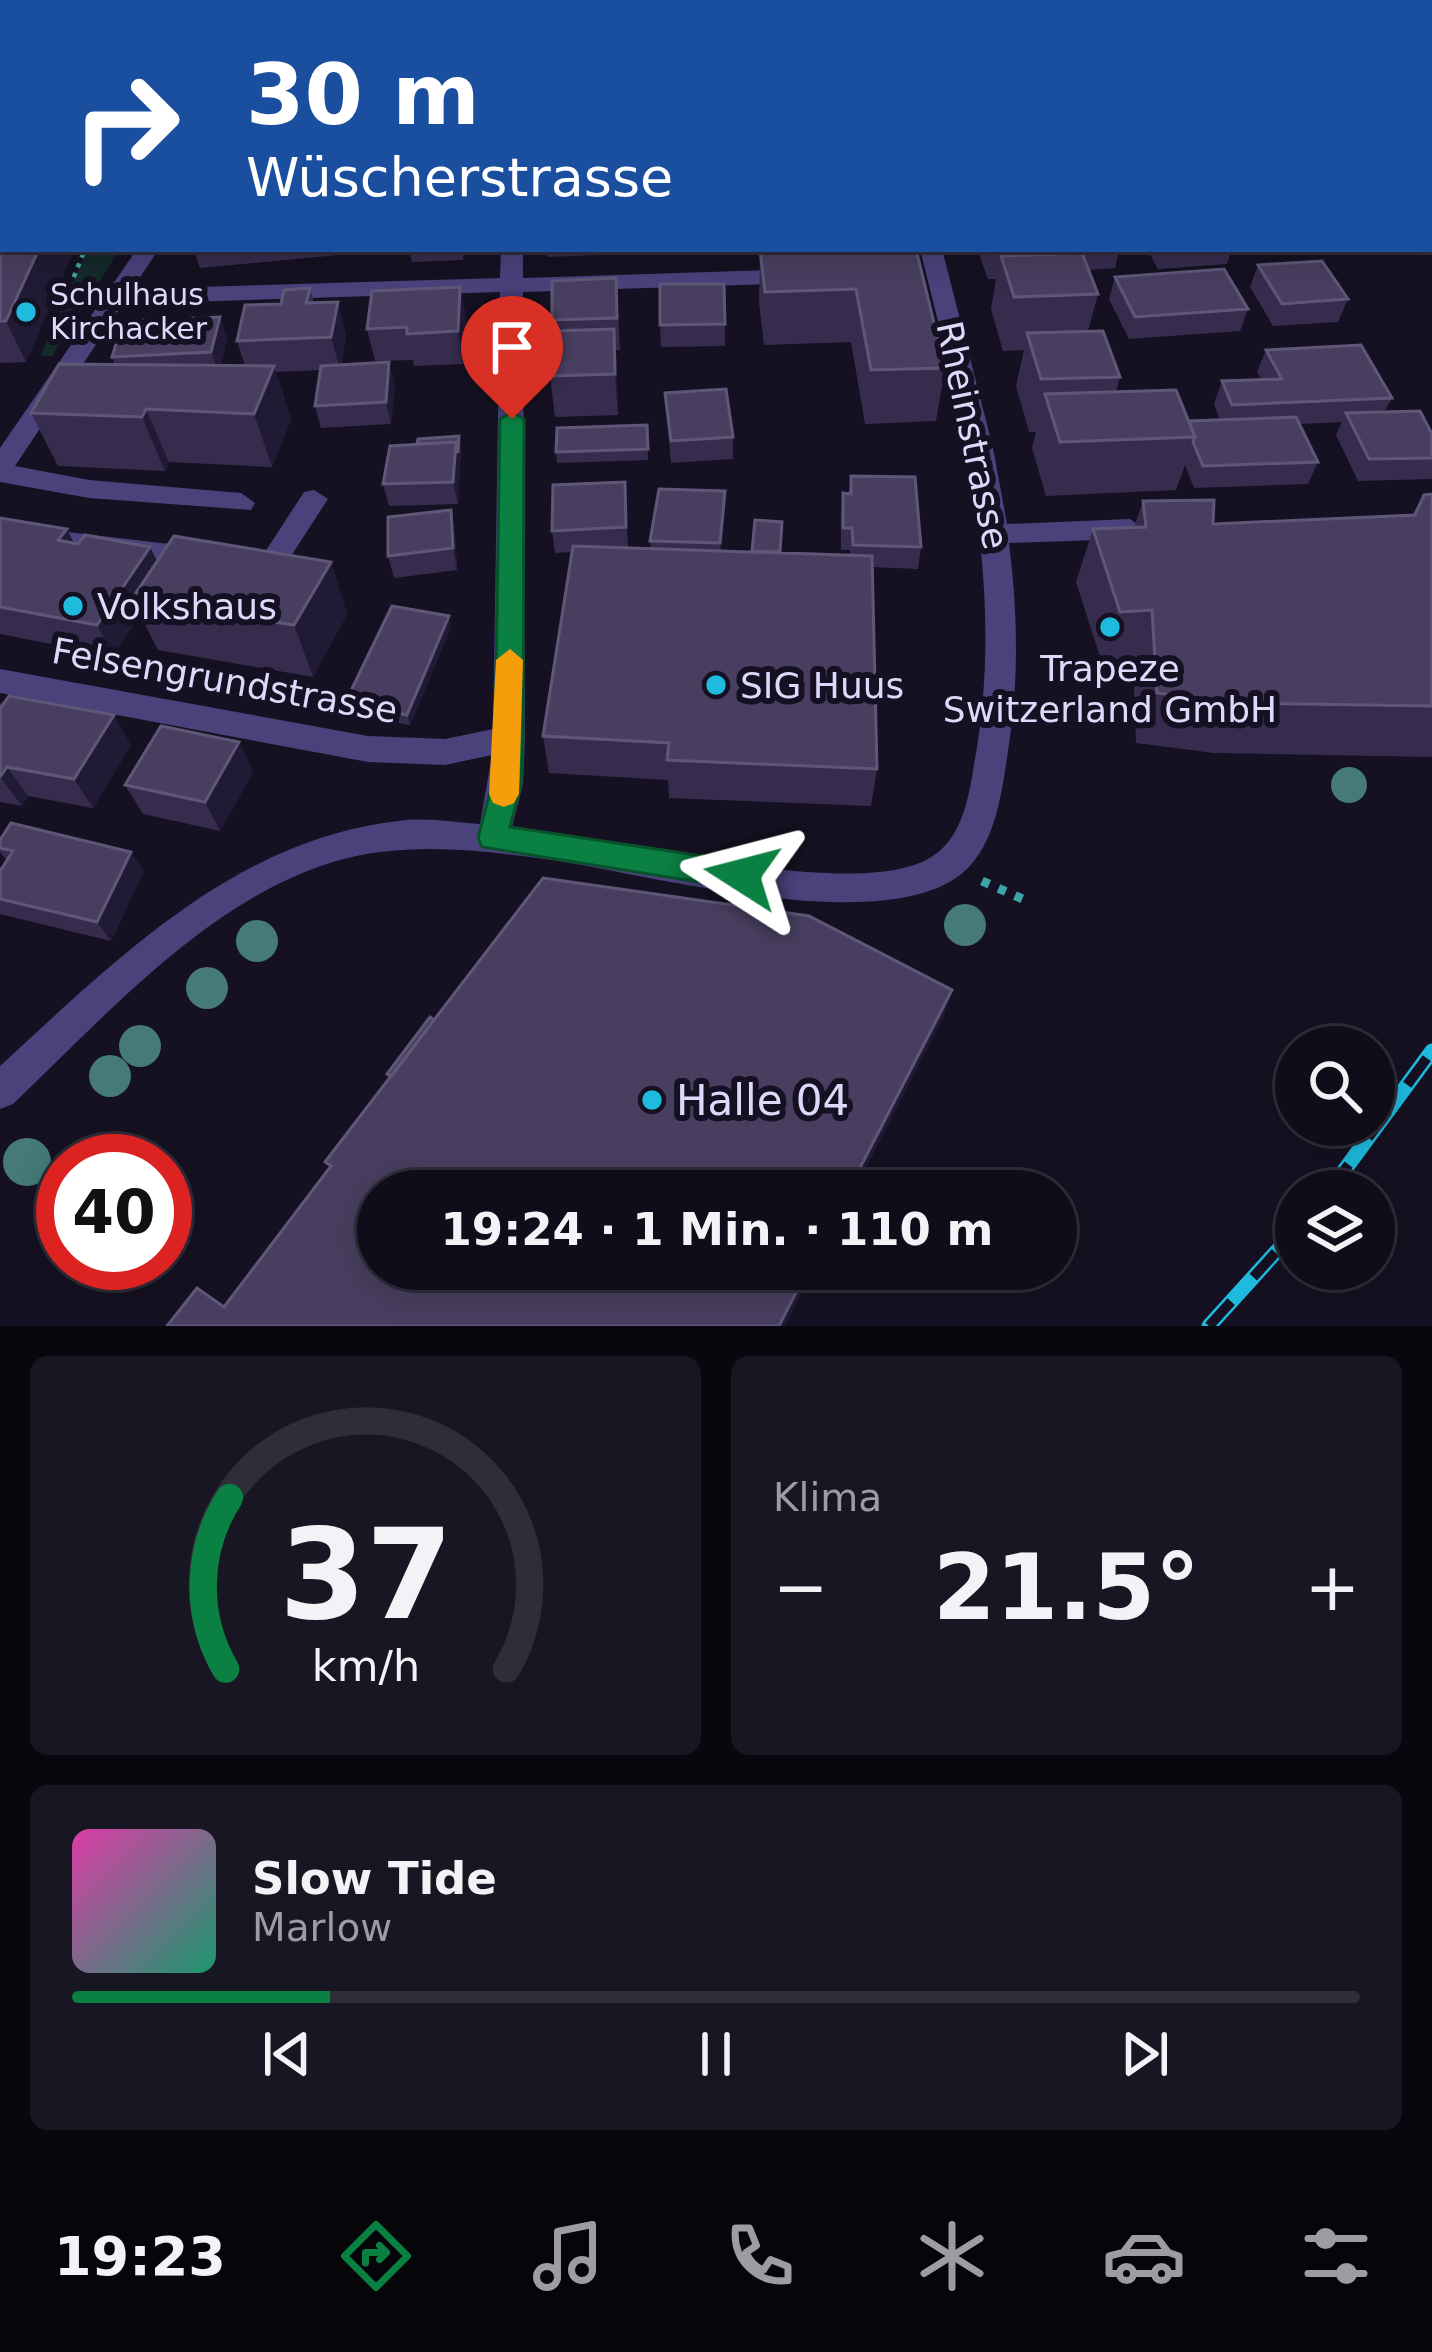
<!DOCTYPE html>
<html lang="de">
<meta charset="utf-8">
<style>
body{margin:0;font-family:"DejaVu Sans",sans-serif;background:#191623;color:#f1f3f6;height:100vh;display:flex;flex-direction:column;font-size:45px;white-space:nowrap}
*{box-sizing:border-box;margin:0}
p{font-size:39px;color:#9c9ca2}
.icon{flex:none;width:66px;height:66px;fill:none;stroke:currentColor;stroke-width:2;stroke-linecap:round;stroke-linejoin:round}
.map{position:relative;height:1326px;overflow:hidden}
.drawer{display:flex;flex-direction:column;gap:30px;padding:30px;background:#09070e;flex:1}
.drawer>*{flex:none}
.guide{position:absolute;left:0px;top:0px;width:1434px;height:252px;box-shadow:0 6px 30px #0003,0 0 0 3px #302d39;background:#1a4fa0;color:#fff;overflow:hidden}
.buttons{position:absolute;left:1275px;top:1026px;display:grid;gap:24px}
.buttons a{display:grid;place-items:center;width:120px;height:120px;border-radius:50%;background:#100d1a;box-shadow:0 6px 30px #0003,0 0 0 3px #302d39;font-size:60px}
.speed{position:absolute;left:36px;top:1134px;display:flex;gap:24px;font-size:60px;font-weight:700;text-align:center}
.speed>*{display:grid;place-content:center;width:156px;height:156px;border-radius:50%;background:#100d1a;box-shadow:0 6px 30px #0003,0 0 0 3px #302d39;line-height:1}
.speed .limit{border:18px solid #d22;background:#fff;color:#111}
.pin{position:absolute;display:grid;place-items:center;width:102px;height:102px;color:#fff;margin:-123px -51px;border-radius:50% 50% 50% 0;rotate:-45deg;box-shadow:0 0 12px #0007}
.pin .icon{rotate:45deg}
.me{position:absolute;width:132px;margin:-66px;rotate:279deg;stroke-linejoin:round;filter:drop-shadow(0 0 9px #0008)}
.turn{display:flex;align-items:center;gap:42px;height:252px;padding:0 48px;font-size:54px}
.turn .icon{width:156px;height:156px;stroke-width:2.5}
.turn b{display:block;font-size:84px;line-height:102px}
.big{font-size:90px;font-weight:600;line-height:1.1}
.drawer .widget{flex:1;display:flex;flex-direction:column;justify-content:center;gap:18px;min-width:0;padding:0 42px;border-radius:18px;background:#191623}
.drawer .dial{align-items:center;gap:0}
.dial svg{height:312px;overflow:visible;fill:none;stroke:#302d39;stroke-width:7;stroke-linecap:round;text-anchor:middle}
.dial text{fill:#f1f3f6;stroke:none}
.song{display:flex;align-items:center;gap:36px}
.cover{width:144px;height:144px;border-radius:18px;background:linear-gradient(135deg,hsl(320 70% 55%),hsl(160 70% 35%))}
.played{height:12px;border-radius:6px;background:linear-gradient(90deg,#0b8043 20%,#302d39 20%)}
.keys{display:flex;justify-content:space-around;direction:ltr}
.heat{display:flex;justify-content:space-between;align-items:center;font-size:66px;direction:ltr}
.drawer .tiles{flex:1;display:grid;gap:30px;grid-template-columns:1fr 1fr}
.widget:last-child{grid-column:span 2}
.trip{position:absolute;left:357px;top:1170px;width:720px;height:120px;border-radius:60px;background:#100d1a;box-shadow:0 6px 30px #0003,0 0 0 3px #302d39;font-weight:600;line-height:120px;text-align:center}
.tabs{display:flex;height:192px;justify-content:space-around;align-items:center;background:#06050a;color:#9c9ca2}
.tabs .icon{width:84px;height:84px}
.tabs .current{color:#0b8043}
.tabs b{font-size:54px;color:#f1f3f6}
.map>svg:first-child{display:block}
.green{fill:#152a2b}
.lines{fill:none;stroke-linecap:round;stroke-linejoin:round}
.path-far1{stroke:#3fa4a6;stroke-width:4.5;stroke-dasharray:4.5 6;stroke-linecap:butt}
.path{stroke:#3fa4a6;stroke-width:9;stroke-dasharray:8 10;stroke-linecap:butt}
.minor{fill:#49427b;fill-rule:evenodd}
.rail-far1-casing{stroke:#1ebbdf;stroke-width:9}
.rail-casing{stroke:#1ebbdf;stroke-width:15}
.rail-far1{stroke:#151122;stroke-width:6;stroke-dasharray:18;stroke-linecap:butt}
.rail{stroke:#151122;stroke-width:10;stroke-dasharray:33;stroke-linecap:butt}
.tree{fill:#457a79}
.wall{fill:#362d4e}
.shaded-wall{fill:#211a35}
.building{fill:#483f60;stroke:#5f5778;stroke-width:3}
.route{fill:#0b8043;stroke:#07532c;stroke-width:3}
.slow{fill:#f59e0b}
.poi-dot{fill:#1ebbdf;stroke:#151122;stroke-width:4.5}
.labels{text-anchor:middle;stroke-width:12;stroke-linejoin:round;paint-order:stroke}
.far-poi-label{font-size:30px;fill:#ded8fa;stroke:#151122;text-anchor:start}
.street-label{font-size:36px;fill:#ded8fa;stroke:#151122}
.poi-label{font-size:36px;fill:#ded8fa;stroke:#151122;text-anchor:start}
.near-poi-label{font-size:42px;fill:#ded8fa;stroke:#151122;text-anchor:start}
</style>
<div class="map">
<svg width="1432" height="1326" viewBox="0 0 1432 1326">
<rect width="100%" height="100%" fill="#151122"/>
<path class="green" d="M88,249H120L52,356H40Z"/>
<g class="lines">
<path class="path-far1" d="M57,299H65L85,249"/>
<path class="path" d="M982,881L1025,900"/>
<path class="minor" d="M194,0H212V3H194Z
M658,0H676L677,3H659Z
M1171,0H1190L1192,3H1173Z
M137,249H159L132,289L500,278L501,249H523V278L799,269L811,276L799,283L523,292L525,739L523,784L512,827C611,838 831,896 917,864C962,848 968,801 975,759C1006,585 962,417 920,249H942L993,448L1007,524L1130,519L1144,529L1130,539L1009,543C1018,613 1019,682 1008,751C1002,790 997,839 967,869C892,942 648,874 552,860C481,850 406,841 336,861C207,900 108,1014 13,1104L0,1109V1066C116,960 234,840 398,821C425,817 453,822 480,824L492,755L445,765L368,762L0,693V669L368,736L445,739L493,729L500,292L123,304L15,466L89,480L241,493L255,503L251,510L89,498L0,482V448Z
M314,490L328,499L280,573L270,576L0,544V524L263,555L304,492Z"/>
<g class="rail-far1-casing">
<path id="rail-far1" d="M1375,0L1379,3"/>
</g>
<g class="rail-casing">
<path id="rail" d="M1329,1191L1432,1051
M1209,1326L1296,1230"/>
</g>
<use href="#rail-far1" class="rail-far1"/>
<use href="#rail" class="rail"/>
</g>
<g class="tree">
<circle cx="1349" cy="785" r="18"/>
<circle cx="965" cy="925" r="21"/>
<circle cx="257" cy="941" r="21"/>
<circle cx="207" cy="988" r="21"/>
<circle cx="140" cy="1046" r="21"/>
<circle cx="110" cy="1076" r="21"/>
<circle cx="27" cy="1162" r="24"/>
</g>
<path class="wall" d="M0,200L3,249H74L26,362L0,363Z
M193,249H359V253L200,268Z
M409,249H464L463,260L412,262Z
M546,249H651V253L547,257Z
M714,249H764L714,253Z
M916,249L945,368L936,421L865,424L851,342L764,345L759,303L760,250Z
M977,249H1122L1119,251L1115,268L1089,270L1098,294L1088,331L1120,377L1116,392L1189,421L1220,420L1214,404L1222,381L1262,380L1257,372L1266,350L1392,398L1384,412L1432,434V479L1358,481L1336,435L1342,422L1300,424L1318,462L1308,484L1194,488L1185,465L1176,490L1046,496L1032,448L1036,432H1029L1016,386L1024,350L1003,351L991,309L996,279H988Z
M1147,249H1232L1227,264L1158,269Z
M1258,265L1348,299L1338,322L1273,326L1250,287Z
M1115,277L1248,309L1240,331L1129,339L1109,299Z
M616,278L620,350H616L618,415L555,417L550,376L553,331L552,320Z
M460,287L466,319L463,364L414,366L413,360L375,361L367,329Z
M310,288L314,303L346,334L341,365L395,384L391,424L321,428L315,406L321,370L276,372L291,419L272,467L169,462L165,471L58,466L31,413L115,365L112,357L220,317L227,339L221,365L245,366L237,341L281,304Z
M725,324V346L661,347L660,325Z
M665,393L733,437V459L671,463Z
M647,425L648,460L557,463L556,452Z
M459,436L461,447L458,504L389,506L383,484L417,444Z
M851,476L921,547L918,569L872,567L877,769L871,806L669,798L668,780L549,773L543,736L572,552L555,553L552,531L625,482L628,548L651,549L650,541L725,491L721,551L850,556V550H841V515L843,493L849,494Z
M1432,494V757L1214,753L1136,743L1133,662L1102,663L1076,582L1093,529L1134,527L1143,501L1213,524L1412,515L1424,495Z
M0,518L74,543L150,547L157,562H331L347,614L313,677L158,650L140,615L113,656L0,634Z
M455,532L457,570L394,578L388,556Z
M451,627L410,725L349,713L345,703Z
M0,702L2,706L131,745L93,808L28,796L22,806L0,802Z
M239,742L253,772L220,831L143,814L125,785Z
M0,840L144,871L111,941L0,914V871L7,861L0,852Z"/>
<path class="shaded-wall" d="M17,0L18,3H3V23H0V1Z
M81,0H154L155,3H82Z
M483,0H555V2L483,3Z
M585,0H626V3H585Z
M684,0H723V1L684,3Z
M1014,0H1131L1130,3H997Z
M3,176V199L0,200V177Z
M39,249H74L26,362L6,321Z
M460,287L466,319L463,364L458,331Z
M338,302L346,334L340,369L331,337Z
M220,317L227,339L219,374L211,352Z
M614,329L617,370L618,415L615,374Z
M389,362L395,384L391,424L386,402Z
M274,366L291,419L272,467L254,414Z
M146,409L169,462L165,471L142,417Z
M459,436L461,447L458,504L453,482L456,442Z
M725,491V513L720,565V543Z
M451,510L455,532L457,570L453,548Z
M67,529L83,561L58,540Z
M150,547L165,578L132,599L140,615L113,656L97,625Z
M331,562L347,614L313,677L294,625Z
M449,616L451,627L410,725L407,715Z
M114,715L131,745L93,808L74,779Z
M239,742L253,772L220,831L205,802Z
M7,767L28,796L22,806L0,777Z
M131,852L144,871L111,941L97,922Z
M952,990L944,1016L854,1191H848Z
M808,1269H814L785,1326H779Z"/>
<path class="building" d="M220,0H278V3H219Z
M358,0H413L414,3H358Z
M424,0H469L470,3H425Z
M791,0H843L844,3H791Z
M919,0H1014L997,3H921Z
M1195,0H1306L1308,3H1198Z
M0,110H3V176L0,177Z
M0,200H3V249H39L6,321H0Z
M916,249L945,368L871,370L856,289L765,292L760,250Z
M1082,253L1098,294L1014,297L1001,256Z
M1322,261L1348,299L1282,304L1258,265Z
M1224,269L1248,309L1135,317L1115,277Z
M616,278L617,318L552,320V281Z
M660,284H724L725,324L660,325Z
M460,287L458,331L407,334V327L367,329L372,291Z
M310,288L306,303L338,302L331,337L237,341L245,305L281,304L284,290Z
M220,317L211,352L112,357L123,321Z
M614,329L615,374L550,376L552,331Z
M1103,331L1120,377L1041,379L1027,333Z
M1361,345L1392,398L1232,405L1222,381L1282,379L1266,350Z
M389,362L386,402L315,406L321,366Z
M59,364L274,366L254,414L146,409L142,417L31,413Z
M726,389L733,437L671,441L665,393Z
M1176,390L1195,437L1060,442L1045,394Z
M1420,411L1432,434V458L1369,459L1346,413Z
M1296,417L1318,462L1203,466L1193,442L1195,437L1189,421Z
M647,425L648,449L556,452L557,428Z
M459,436L458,453L456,442L417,444L418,439Z
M456,442L453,482L383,484L390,446Z
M851,476L915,477L921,547L853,545L852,528H843V493L851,494Z
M625,482L626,527L552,531L553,485Z
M659,489L725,491L720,543L650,541Z
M1432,494V706L1239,703L1157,693L1152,610L1120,612L1093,529L1146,527L1143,501L1214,500L1213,524L1415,515L1424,495Z
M451,510L453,548L388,556V517Z
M0,518L67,529L58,540L78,544L85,535L150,547L97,625L0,607Z
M755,520L782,522L780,552L752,551Z
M174,536L331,562L294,625L132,599Z
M573,546L872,556L877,769L667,760L669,743L543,736Z
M392,606L449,616L407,715L345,703Z
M9,696L114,715L74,779L7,767L0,777V709Z
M161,726L239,742L205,802L125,785Z
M11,823L131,852L97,922L0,899V871L13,851L0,848V840Z
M543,878L809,916L952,990L848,1191H378V1269H808L779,1326H167L197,1288L224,1307L331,1166L325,1162Z
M430,1017L434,1020L391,1077L387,1074Z"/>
<path class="route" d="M512,412L524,419L523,739L521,784L510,827L742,862L753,866L758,875L753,885L742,889L482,847L478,838L492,784L495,739L500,419Z"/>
<path class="slow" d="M510,649L523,660L519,794L514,803L504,807L493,803L489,794L496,660Z"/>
<g class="poi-dot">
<circle cx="26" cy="312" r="12"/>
<circle cx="73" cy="606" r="12"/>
<circle cx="1110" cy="627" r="12"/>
<circle cx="716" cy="685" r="12"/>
<circle cx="652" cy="1100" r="12"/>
</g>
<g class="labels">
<g class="far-poi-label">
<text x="50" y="305">Schulhaus<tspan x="50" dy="34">Kirchacker</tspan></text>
</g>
<g class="street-label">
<text transform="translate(973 435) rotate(78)" y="13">Rheinstrasse</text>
<text transform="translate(225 680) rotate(10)" y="13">Felsengrundstrasse</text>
</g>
<g class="poi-label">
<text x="97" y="619">Volkshaus</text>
<text x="1110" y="681" text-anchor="middle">Trapeze<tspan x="1110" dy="41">Switzerland GmbH</tspan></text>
<text x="740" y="698">SIG Huus</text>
</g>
<g class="near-poi-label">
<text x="676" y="1115">Halle 04</text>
</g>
</g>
</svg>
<div class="buttons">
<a><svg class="icon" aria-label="search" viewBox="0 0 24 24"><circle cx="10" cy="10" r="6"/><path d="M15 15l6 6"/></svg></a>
<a><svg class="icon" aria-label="layers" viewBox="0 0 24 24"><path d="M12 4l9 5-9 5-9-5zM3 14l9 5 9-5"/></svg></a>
</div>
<div class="speed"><div class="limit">40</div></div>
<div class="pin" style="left:512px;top:419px;background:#d93025"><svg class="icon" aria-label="arrive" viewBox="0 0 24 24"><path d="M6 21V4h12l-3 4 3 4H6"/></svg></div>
<svg class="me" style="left:742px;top:875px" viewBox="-20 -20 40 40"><path d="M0-17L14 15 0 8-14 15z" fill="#0b8043" stroke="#fff" stroke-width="4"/></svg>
<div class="trip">19:24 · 1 Min. · 110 m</div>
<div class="guide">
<div class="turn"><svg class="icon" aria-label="right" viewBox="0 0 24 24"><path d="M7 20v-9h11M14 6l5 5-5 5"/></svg><div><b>30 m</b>Wüscherstrasse</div></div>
</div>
</div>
<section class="drawer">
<div class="tiles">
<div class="widget dial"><svg viewBox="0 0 100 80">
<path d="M14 69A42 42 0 1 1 86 69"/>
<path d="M14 69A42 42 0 0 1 15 25" stroke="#0b8043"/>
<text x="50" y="56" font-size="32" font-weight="700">37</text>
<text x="50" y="72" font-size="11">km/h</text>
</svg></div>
<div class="widget"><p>Klima</p>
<div class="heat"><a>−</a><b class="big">21.5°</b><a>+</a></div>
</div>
<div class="widget">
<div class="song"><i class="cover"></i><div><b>Slow Tide</b><p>Marlow</p></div></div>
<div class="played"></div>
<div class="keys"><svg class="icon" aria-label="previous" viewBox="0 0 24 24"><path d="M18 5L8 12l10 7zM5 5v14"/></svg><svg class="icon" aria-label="pause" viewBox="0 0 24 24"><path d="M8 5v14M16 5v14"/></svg><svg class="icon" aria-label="next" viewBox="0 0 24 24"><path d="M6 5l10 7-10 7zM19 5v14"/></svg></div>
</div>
</div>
</section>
<nav class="tabs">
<b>19:23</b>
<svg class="icon current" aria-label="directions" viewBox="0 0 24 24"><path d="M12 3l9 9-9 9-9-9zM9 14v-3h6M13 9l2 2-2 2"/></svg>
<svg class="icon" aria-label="music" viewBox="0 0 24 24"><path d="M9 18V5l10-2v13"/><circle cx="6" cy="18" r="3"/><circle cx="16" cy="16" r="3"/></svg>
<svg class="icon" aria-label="phone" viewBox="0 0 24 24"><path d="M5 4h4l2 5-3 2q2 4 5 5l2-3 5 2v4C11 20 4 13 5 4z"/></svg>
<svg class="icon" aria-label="climate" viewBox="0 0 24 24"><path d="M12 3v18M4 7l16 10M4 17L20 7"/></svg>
<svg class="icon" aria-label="car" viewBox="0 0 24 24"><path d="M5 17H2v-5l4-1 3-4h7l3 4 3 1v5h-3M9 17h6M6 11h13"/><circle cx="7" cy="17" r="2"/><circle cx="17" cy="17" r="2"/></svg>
<svg class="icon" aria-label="filters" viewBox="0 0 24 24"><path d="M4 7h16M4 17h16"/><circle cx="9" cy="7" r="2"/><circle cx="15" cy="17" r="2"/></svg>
</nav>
